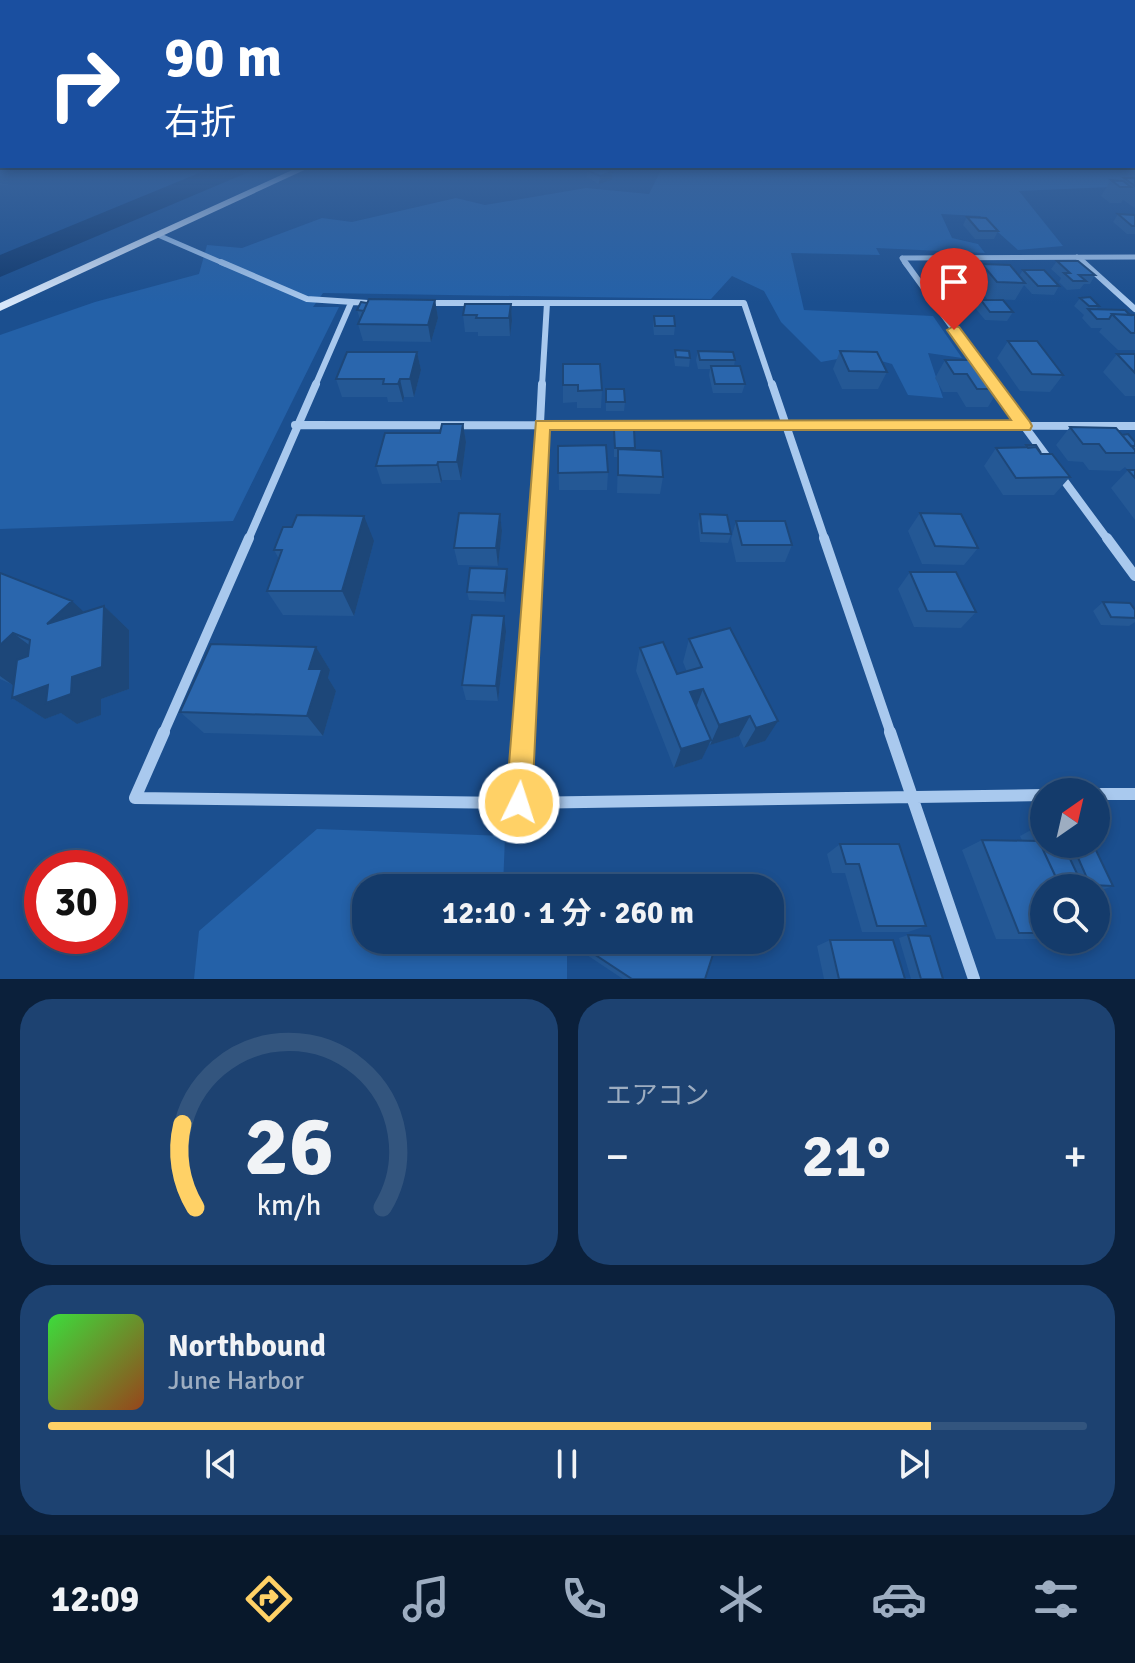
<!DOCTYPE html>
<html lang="ja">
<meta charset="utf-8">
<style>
body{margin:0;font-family:Signika,"Noto Sans JP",sans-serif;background:#1d4271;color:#f1f3f6;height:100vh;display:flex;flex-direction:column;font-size:30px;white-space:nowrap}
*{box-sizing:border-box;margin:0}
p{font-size:26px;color:#9dadc1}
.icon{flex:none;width:44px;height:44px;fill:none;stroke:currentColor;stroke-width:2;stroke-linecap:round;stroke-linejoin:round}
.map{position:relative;height:979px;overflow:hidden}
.panel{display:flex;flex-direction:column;gap:20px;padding:20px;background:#0b203b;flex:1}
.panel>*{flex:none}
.hud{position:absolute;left:0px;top:0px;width:1136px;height:168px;box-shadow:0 4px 12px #0003,0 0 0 2px #33557e;background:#1a4fa0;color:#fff;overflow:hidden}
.needle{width:52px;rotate:34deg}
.fabs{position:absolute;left:1030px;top:778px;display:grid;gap:16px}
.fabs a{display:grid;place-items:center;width:80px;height:80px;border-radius:50%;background:#143b6b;box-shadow:0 4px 12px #0003,0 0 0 2px #33557e;font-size:40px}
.speed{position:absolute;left:24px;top:850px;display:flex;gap:16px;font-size:40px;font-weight:700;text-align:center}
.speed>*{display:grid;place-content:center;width:104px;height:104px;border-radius:50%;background:#143b6b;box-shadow:0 4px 12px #0003,0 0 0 2px #33557e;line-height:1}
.speed .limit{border:12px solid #d22;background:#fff;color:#111}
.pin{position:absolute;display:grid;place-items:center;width:68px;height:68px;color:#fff;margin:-82px -34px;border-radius:50% 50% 50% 0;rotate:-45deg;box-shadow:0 0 8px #0007}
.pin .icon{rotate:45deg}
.me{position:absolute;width:88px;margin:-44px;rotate:4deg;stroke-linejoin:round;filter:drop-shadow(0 0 6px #0008)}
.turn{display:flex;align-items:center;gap:28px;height:168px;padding:0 32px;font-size:36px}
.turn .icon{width:104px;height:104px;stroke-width:2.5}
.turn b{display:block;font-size:56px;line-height:68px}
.big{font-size:60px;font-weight:700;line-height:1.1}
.panel .card{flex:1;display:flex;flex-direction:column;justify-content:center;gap:12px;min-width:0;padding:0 28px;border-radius:32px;background:#1d4271}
.panel .dial{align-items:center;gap:0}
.dial svg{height:208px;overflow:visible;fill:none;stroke:#33557e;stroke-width:7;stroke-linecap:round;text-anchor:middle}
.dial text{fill:#f1f3f6;stroke:none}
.song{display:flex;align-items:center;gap:24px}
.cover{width:96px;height:96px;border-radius:12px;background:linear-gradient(135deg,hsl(120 70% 55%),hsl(20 70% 35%))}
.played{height:8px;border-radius:4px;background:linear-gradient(90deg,#ffd166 85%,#33557e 85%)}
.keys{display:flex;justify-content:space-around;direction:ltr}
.heat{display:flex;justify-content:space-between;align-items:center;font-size:44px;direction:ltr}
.panel .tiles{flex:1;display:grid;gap:20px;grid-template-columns:1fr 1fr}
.card:last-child{grid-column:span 2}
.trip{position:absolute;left:352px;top:874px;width:432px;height:80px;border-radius:32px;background:#143b6b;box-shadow:0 4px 12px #0003,0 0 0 2px #33557e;font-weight:700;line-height:80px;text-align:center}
.dock{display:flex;height:128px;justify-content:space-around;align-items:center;background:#08182b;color:#9dadc1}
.dock .icon{width:56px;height:56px}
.dock .selected{color:#ffd166}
.dock b{font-size:36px;color:#f1f3f6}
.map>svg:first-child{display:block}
.green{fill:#2461a8}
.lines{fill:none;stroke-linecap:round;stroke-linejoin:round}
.river{fill:#123a6d;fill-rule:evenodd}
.minor-far4{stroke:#a9c9ee;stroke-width:5}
.minor-far3{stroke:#a9c9ee;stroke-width:6}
.minor-far2{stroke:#a9c9ee;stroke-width:8}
.minor-far1{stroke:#a9c9ee;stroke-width:10}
.minor{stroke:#a9c9ee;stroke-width:12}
.secondary{fill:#d6e6fa;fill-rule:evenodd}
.wall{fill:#245895}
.shaded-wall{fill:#1d4779}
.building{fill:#2a66ad;stroke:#1d4779;stroke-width:2}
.route{fill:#ffd166;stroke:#a68842;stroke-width:2}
</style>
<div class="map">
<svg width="1135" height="979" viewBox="0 0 1135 979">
<rect width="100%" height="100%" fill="#1b4f8f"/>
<path class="green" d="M663,166H1135V186L1019,191L1063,246L1018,250L980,216L941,214L952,238L978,244L985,253L876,248L880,255L791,253L804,310L933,316L962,358L928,353L943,398L908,395L892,364L859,355L821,362L781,322L764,291L732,276L711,299L323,293L313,307H339L233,521L0,529V335L95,302L199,274L207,245L242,248L322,218L352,222L456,198L485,205L586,188L649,194Z
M317,829L505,836L503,888H366V940H502V951L567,946V979H194L199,931Z"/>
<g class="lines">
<path class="river" d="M216,166H253L249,172L0,277V255Z"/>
<path class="minor-far4" d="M158,235L225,264
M1077,257L1085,264
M902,258L906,264
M902,258L1135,257"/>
<path class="minor-far3" d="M221,262L307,299L368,303
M905,262L981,367
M1083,262L1135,309
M426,303H744L772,386
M992,382L995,386
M315,386L351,303
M542,386L547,303"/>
<path class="minor-far2" d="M772,384L825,540
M993,384L1050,461
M295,425L1135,426
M1060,475L1108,540
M248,540L316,384
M534,540L542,384"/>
<path class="minor-far1" d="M824,538L891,734
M1107,538L1135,576
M163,734L249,538
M523,734L534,538"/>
<path class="minor" d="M164,732L135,798L519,803L1044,795
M890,732L974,979
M1096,794H1135
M519,803L523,732"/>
<path class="secondary" d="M301,166H313L0,311V303Z"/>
</g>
<path class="wall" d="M587,170L612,180L599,184L587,177Z
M1124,178H1135V208L1123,200L1121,203H1110L1101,196L1111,180L1122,181Z
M1118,214L1135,215V234H1127L1113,222Z
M967,217L998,231L994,239H975L963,225Z
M1057,261L1095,275L1090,284H1084L1080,289L1067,290L1059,282L1061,278L1051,269Z
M982,264L1019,276L1023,270L1059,286L1054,295L1032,294L1024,285L1015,300L987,299L974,281Z
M1080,298L1099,306L1096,309L1135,315V350H1118L1099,332L1102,328H1091L1082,318L1084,315L1074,306Z
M435,300L438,318L431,342L363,341L358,324L360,319L357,310Z
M981,300L1013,312L1007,321L985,320L976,309Z
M511,304L512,321L510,336H478V332H465L463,315Z
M654,316L675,326L674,335H654L653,324Z
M1008,341L1063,375L1050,392L1020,391L997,358Z
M675,350L690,358L689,367L675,366L674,359Z
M698,351L735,360L734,366L745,384L742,393H713L709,375L710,369H698L696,360Z
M840,351L887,372L878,389H842L833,369Z
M417,352L421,370L414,397H404L403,402H388L387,397H342L336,379Z
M1117,354H1135V396H1125L1103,372Z
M945,360L999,389L988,407H966L957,392H943L935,378Z
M563,364L602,390L601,408H577V402L563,403Z
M606,389L625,402L624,411H606Z
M463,424L466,442L461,480H442L441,483L382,484L376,466L440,433Z
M1070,427L1122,435L1135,442V520L1111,488L1128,470L1125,467L1120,471L1089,470L1083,462L1068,461L1056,445Z
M614,430H634L635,450L663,477L660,494L617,493L618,457H614Z
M1026,445L1041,453L1070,477L1054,495H1003L984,466L996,448H1024Z
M558,446L608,472L607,490H559Z
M920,513L978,548L964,565L922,564L908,531Z
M500,514L502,531L498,566L458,565L454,548Z
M700,514L731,534L728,543L700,542L698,523Z
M736,521L792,545L785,562H736L731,539Z
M374,541L354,616L283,615L267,591L279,559L274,550Z
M507,569L508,578L505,602L469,600L467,592Z
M910,572L976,612L961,628L914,627L898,589Z
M0,573L85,612L104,606L129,630V689L101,699V715L77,724L61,713L45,719L12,698L13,685L0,679Z
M1103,602L1135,610V622L1129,626L1101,625L1093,611Z
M730,628L765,741L744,748L739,736L710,745L709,743L702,759L674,768L636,671L640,648L677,674L687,672L683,662L689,639Z
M506,632L498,701L466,700L462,685Z
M316,647L330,670L328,678L336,691L323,736L204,733L180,712Z
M1031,830L1044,844H1093L1113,886L1099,891L1096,890V888H1077L1075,884L1068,886L1044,888V939H996L962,850L982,840H1022L1020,836Z
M840,844L926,926L908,932H862L845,873H832L827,854Z
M908,935L943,979H911L899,938Z
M830,940L905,979H824L817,946Z
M588,950L705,979H623L587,955Z"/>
<path class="shaded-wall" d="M612,172V180L599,184L600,176Z
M435,300L438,318L431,342L428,325Z
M511,304L512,321L510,336L509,318Z
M417,352L421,370L414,397L410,379Z
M400,379L404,397L403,402L398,384Z
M463,424L466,442L461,480L457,462Z
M438,462L442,480L441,483L437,465Z
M500,514L502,531L498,566L496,548Z
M364,516L374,541L354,616L342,591Z
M507,569L508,578L505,602L504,593Z
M72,601L98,625L47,624Z
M104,606L129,630V689L101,699V715L77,724L61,713L45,719L12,698L72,677Z
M504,616L506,632L498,701L496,686Z
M13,633L44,656L14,686L0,676V645Z
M316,647L330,670L328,678L336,691L323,736L307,716L309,669Z
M703,689L695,710L690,692Z
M750,716L739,736L710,745L719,725Z
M778,721L765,741L744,748L756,728Z
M711,740L702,759L674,768L681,749Z"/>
<path class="building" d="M598,166H601L612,172L600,176L587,170Z
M1124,178H1135V186Z
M1111,180L1123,181L1131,187H1120Z
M1118,214L1135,215V226H1132Z
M967,217L986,218L998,231H979Z
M1057,261H1078L1095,275H1079L1086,281H1073L1064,273H1070Z
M982,264L1010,265L1025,283L997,282Z
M1023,270H1044L1059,286H1038Z
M1090,297L1099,306H1089L1080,298Z
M369,299L435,300L428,325L358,324Z
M981,300H1003L1013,312H990Z
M361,302L367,303L364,311L357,310Z
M465,304H511L509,318H476L477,315H463Z
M1088,309L1125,310L1130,315L1112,314L1109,319H1097Z
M1112,314L1135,315V333H1131Z
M654,316H674L675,326H655Z
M1008,341H1037L1063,375L1032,374Z
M675,350L689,351L690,358L676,357Z
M698,351L733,352L735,360H700Z
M840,351L877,352L887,372L849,371Z
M347,352H417L410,379H400L398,384H383L384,379H336Z
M1117,354H1135V373Z
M945,360H979L999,389H977L967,374H954Z
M563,364H600L602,390L578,391V385H563Z
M711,366H740L745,384H715Z
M606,389H624L625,402H606Z
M442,424H463L457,462H438L437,465L376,466L385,433H440Z
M1070,427L1116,428L1135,450V453H1106L1099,444H1083Z
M614,430H634L635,448H615Z
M1128,434L1135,442V446H1131L1122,435Z
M606,445L608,472L558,473V446Z
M1026,445H1036L1041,453L1036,447L1028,448Z
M1036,447L1041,454H1052L1070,477L1016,478L996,448Z
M618,449L661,451L663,477L618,475Z
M1128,470H1135V478Z
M459,513L500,514L496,548H454Z
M920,513L961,514L978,548L935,546Z
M700,514L727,515L731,534L702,533Z
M297,515L364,516L342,591H267L282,550H274L283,527H292Z
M736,521H785L792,545H742Z
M470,568L507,569L504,593L467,592Z
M910,572H956L976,612L927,611Z
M0,573L72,601L47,624L104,606L102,667L72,677L71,694L46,703L48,685L12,698L17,660L28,656L30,640L13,633L0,645Z
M1103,602L1130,603L1135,610V618L1111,617Z
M472,615L504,616L496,686L462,685Z
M730,628L778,721L756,728L750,716L719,725L703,689L690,692L711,740L681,749L640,648L663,642L677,674L702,667L689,639Z
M211,644L316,647L309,669H322L307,716L180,712Z
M1031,830H1044V844H1063L1081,882H1058L1039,841L1036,840Z
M982,840L1039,841L1061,888H1044V933H1019Z
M840,844H899L926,926H877L859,864H846Z
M1072,844H1093L1113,886L1090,885Z
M616,883L624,888H614Z
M908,935L930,936L943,979H921Z
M592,940H708L716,945L705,979H632L588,950Z
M830,940H893L905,979H839Z"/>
<linearGradient id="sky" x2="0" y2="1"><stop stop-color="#0f2b4f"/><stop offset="0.55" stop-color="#39639b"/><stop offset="1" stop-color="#39639b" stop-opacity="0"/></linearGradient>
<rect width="1135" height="303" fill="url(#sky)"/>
<path class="route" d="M954,326L959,327L1030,422L1032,426L1030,430H550L532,803L528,812L519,816L509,812L506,803L536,421L1011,420L947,330Z"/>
</svg>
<div class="fabs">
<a><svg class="needle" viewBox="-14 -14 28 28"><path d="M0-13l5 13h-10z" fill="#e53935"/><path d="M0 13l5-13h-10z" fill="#9dadc1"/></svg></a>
<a><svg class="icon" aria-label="search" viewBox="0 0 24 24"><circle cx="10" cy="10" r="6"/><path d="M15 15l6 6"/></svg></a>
</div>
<div class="speed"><div class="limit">30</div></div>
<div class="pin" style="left:954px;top:330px;background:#d93025"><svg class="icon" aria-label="arrive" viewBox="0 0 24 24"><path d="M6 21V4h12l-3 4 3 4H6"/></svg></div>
<svg class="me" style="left:519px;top:803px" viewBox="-20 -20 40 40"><circle r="17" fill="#ffd166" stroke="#fff" stroke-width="3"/><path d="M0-11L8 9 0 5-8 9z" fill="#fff"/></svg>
<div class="trip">12:10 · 1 分 · 260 m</div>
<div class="hud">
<div class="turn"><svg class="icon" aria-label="right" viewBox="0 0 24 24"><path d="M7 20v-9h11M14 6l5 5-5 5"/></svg><div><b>90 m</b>右折</div></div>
</div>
</div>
<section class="panel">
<div class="tiles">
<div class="card dial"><svg viewBox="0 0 100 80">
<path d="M14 69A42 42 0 1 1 86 69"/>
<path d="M14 69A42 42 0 0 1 9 37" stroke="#ffd166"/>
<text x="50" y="56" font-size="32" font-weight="700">26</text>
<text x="50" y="72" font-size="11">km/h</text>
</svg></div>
<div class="card"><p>エアコン</p>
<div class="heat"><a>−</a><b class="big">21°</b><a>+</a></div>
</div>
<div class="card">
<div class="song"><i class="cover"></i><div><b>Northbound</b><p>June Harbor</p></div></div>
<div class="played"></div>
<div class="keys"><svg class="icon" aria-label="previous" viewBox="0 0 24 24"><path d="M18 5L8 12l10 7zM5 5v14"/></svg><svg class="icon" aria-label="pause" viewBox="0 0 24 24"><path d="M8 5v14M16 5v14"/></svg><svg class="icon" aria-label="next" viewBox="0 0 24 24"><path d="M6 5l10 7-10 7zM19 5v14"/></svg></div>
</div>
</div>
</section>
<nav class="dock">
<b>12:09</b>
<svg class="icon selected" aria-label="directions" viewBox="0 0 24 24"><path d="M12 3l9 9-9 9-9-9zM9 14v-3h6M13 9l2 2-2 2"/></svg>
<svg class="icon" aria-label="music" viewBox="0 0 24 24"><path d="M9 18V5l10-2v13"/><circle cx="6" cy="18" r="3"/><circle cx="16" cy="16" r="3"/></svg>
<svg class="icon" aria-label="phone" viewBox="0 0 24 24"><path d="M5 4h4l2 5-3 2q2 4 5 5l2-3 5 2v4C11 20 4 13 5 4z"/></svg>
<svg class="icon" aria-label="climate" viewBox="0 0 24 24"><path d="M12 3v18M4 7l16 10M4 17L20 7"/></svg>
<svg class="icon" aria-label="car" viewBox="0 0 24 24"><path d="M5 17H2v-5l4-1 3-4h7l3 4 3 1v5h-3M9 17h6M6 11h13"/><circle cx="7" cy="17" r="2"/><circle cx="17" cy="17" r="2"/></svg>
<svg class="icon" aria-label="filters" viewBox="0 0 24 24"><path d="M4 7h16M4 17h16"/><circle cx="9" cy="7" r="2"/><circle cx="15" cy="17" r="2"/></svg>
</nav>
